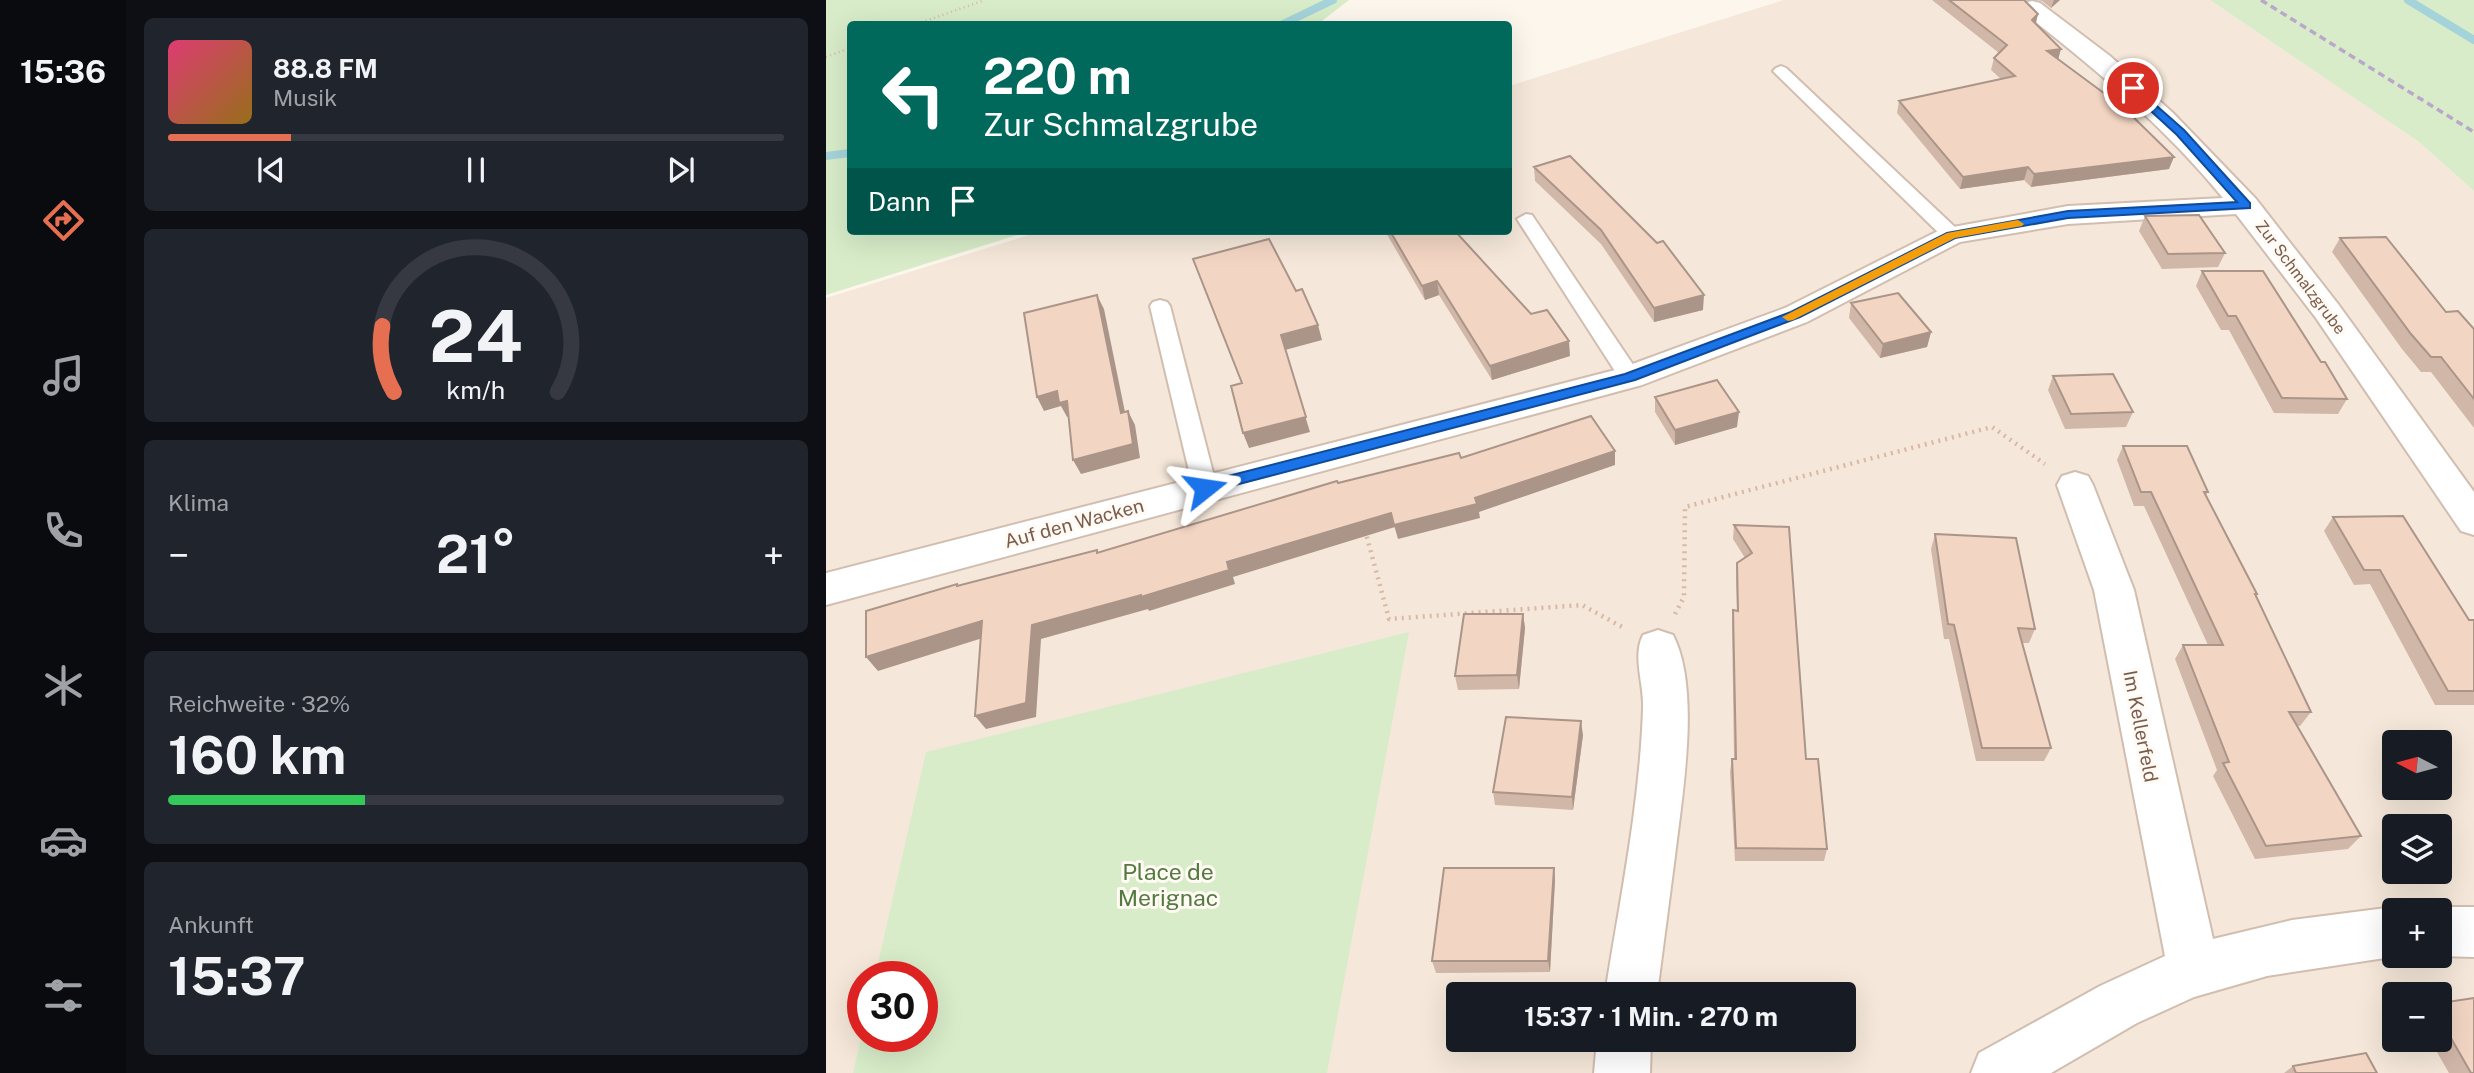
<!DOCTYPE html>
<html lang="de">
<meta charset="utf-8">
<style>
body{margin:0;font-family:"Public Sans",sans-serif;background:#20242c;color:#f1f3f6;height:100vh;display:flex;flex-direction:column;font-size:26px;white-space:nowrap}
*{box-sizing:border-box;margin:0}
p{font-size:23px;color:#9ea1a6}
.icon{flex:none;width:38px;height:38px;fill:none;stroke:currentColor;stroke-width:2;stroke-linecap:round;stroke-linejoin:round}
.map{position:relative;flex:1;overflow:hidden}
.sheet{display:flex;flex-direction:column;gap:18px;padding:18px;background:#0d0f14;width:700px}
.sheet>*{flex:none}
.guide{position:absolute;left:21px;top:21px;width:665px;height:214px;border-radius:7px;box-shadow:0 7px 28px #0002;background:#00695c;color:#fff;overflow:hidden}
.needle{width:46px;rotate:276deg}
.fabs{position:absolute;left:1556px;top:730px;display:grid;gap:14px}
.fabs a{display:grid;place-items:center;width:70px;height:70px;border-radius:7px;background:#171b24;box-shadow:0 7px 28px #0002;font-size:35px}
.speed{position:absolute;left:21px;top:961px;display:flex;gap:14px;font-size:35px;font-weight:700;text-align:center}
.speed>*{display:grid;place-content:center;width:91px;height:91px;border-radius:50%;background:#171b24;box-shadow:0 7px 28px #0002;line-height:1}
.speed .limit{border:10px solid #d22;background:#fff;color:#111}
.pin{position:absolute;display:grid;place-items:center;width:60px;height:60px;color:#fff;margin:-30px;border:4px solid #fff;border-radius:50%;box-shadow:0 2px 7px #0007}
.me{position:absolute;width:77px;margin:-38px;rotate:75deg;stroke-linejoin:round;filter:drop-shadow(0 0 5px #0008)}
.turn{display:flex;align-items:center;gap:24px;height:147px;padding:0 21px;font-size:32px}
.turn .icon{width:91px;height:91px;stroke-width:2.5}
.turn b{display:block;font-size:49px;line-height:60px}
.then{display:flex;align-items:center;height:66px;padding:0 21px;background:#0003;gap:14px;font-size:26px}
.big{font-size:52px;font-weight:700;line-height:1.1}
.sheet .tile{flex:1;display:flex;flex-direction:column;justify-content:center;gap:10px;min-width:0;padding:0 24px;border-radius:10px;background:#20242c}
.sheet .dial{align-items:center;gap:0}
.dial svg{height:182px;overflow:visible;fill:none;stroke:#363941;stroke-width:7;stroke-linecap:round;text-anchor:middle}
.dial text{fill:#f1f3f6;stroke:none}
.song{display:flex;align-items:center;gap:21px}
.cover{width:84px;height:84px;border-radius:10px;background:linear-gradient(135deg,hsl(340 70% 55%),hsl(40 70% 35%))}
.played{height:7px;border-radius:4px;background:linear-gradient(90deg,#e76f51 20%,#363941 20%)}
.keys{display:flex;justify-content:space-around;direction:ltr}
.heat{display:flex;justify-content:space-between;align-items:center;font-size:38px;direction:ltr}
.charge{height:10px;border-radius:5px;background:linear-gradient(90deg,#34c759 32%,#363941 0)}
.trip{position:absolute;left:620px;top:982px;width:410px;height:70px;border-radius:7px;background:#171b24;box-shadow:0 7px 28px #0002;font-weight:700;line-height:70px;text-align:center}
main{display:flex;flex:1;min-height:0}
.menu{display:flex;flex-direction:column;width:126px;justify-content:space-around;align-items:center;background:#090b0e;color:#9ea1a6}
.menu .icon{width:49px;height:49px}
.menu .on{color:#e76f51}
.menu b{font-size:32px;color:#f1f3f6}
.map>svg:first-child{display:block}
.residential{fill:#f5e8da;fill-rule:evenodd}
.green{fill:#d8ecc9}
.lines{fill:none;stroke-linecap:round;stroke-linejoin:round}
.stream{stroke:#a5d3da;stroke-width:8}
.lane-casing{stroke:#d1beb0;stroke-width:4}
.street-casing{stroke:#d1beb0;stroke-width:4}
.path-far1{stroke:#d9b8a5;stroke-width:2.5;stroke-dasharray:1 3.5;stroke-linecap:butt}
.path{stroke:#d9b8a5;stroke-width:4.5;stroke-dasharray:2 5;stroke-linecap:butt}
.lane{fill:#fff;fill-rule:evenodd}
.street{fill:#fff;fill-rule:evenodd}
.rail{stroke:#b9a8c9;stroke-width:3.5;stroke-dasharray:7 4.5;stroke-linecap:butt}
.wall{fill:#d1b7a8}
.shaded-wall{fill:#aa9588}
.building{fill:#f3d5c3;stroke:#aa9588;stroke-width:2}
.route{fill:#1a73e8;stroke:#114b97;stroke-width:2}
.slow{fill:#f59e0b}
.labels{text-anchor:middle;stroke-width:6;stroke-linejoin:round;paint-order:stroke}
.far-street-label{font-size:16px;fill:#7a5c4d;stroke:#fffaf3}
.street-label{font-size:19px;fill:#7a5c4d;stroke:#fffaf3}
.near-park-label{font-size:23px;fill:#537a41;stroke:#fffaf3}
</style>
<main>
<nav class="menu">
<b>15:36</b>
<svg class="icon on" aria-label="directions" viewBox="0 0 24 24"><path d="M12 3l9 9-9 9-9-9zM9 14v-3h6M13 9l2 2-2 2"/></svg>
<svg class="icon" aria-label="music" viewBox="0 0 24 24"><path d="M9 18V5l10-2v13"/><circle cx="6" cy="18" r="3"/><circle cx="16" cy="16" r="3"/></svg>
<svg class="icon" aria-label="phone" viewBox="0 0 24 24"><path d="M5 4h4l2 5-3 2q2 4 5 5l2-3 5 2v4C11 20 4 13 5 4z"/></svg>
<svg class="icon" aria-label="climate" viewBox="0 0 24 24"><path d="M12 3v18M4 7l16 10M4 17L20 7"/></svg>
<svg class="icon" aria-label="car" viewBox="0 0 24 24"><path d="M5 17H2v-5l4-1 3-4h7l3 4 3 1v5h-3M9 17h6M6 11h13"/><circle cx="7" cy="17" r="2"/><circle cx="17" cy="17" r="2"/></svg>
<svg class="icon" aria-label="filters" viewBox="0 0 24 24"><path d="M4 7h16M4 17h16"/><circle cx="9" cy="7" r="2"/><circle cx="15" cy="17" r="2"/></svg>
</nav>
<section class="sheet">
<div class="tile">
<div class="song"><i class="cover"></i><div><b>88.8 FM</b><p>Musik</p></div></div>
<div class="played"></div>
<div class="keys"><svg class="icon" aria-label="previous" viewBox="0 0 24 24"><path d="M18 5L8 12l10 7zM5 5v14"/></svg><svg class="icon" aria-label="pause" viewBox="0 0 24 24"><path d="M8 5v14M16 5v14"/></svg><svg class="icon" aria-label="next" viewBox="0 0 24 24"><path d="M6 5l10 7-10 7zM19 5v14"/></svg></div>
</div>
<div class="tile dial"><svg viewBox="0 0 100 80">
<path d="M14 69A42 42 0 1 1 86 69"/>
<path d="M14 69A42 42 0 0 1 9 40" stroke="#e76f51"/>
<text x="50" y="56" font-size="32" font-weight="700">24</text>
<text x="50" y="72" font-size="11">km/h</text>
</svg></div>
<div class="tile"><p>Klima</p>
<div class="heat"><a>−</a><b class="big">21°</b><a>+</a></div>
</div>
<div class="tile"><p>Reichweite · 32%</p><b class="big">160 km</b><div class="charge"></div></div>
<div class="tile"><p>Ankunft</p><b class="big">15:37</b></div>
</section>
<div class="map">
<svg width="1648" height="1073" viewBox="0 0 1648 1073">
<rect width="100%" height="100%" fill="#fdf6ec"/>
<path class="residential" d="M958,0H1384L1593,142L1648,191V1073H0V298L216,231H682L683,86ZM1568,742H1614V788H1568ZM1568,826H1614V872H1568ZM1568,910H1614V956H1568ZM37,976H96V1036H37ZM632,994H1017V1040H632ZM1568,994H1614V1040H1568Z"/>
<path class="green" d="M0,0H523L492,24H24V231H204L0,295Z
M1384,0H1648V191L1593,142Z
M583,632L501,1073H27L37,1030V1036H96V976H49L100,752Z"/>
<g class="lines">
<path class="stream" d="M1582,0L1648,40
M457,24L507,0
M0,156L24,153"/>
<g class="lane-casing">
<path id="lane" d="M955,66L960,68L1133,231L1135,235L1133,239H1119L950,74L947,71L950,68Z
M700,214L706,215L812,372L815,377L812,382H796L691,219Z
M334,300L341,302L344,306L391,488L387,494L379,496L371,494L367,488L324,306L327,302Z"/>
</g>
<g class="street-casing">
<path id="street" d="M1206,1L1214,3L1284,56L1347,113L1430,199L1512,304L1648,492V535L1635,531L1490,318L1410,214L1242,224L1134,242L981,322L816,385L0,605V573L793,369L959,308L1116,229L1242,206L1397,198C1339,127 1270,69 1198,13L1195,8L1198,3Z
M1249,472L1262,476L1267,485L1308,590L1387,939L1466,920L1568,907L1575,910H1568V956H1572L1441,976L1368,997L1311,1023L1225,1073H1145L1153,1053L1274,986L1339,956L1268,590L1231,485L1236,476Z
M832,630L847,635C875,689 856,796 849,856C843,902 837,948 831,994H779C794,899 814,804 817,708C818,683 806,657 817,635Z
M1614,907H1648V957L1610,956H1614V910H1607Z
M771,1040H825L824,1073H768Z"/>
</g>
<path class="path-far1" d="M91,24L159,0
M0,57L24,48"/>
<path class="path" d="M539,530L563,619L756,605L798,628
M849,614L858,597L859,507L1166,427L1219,464"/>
<use href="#lane" class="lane"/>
<use href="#street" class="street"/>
<path class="rail" d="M1435,0L1648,132"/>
</g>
<path class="wall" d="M1106,0H1201L1199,1L1212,14L1210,24L1232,60L1343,169L1205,187L1198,180L1134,189L1071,113L1073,101L1175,79L1165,70L1168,58L1173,53Z
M1212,0H1234L1225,8L1216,1Z
M708,167L877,310L828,322L775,244L709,181Z
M1319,216L1399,253L1392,267L1336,269L1313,231Z
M559,231H629L744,356L666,380L613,295L599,300Z
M1514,238L1620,312L1648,329V428L1605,372H1595L1576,349L1506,252Z
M1376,271L1495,362L1521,399L1512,414L1448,413L1403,330H1395L1370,286Z
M1025,303L1105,332L1101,347L1054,358L1023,318Z
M1227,376L1307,412L1300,427L1239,429L1222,390Z
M829,397L911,427L849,445L829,412Z
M1297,446L1382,492L1380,495L1431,594L1430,596L1485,712L1474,726H1471L1535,836L1522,849L1429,859L1387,776L1391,770L1349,659L1357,645H1382L1318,506H1308L1291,460Z
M1507,517L1643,620H1648V705H1609L1544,584L1528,585L1498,531Z
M908,525L963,527L980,759L1001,849L998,861H909L904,772L906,759H908L906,625L907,610L911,611L910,578L911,563L919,558L907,539Z
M1109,534L1209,629L1203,643H1196L1225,748L1218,761H1150L1123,639H1118L1105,549Z
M697,614L699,628L693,689L632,690L629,676Z
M757,735L747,810L669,805L667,792Z
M728,868L729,880L724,972L610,973L606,961Z
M1614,1003L1648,1073H1623L1604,1040H1614Z
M1467,1066L1551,1073H1458Z"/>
<path class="shaded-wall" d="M1228,0H1234L1225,8Z
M1212,14L1209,25L1206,20Z
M1235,49L1232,60L1221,51Z
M1348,157L1343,169L1205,187L1208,174Z
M1202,167L1198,180L1134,189L1137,177Z
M611,281L613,295L599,300L596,286Z
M271,295L278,309L302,427L295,413Z
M878,295L877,310L828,322V308Z
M492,325L496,340L459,350L484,432L423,448L417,433L455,335Z
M1105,332L1101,347L1054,358L1057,344Z
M743,341L744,356L666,380L664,366Z
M231,391L241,401L248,415L241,417L235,406L218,411L211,397Z
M302,411L309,425L314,458L255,474L247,460Z
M913,412L911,427L849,445V430Z
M789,451V465L653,512L654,518L572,539L568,525Z
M565,513L569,527L407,577L409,584L323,611L322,609L215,639L210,717L160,729L149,716L206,625L401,562Z
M697,614L699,628L693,689L691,675Z
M156,621L166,635L52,671L40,657Z
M755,721L757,735L747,810L746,797Z
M728,868L729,880L724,972L722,961Z"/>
<path class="building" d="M1123,0H1198L1212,14L1206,20L1235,49L1221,51L1298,108L1348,157L1208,174L1202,167L1137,177L1073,101L1189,76L1168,58L1181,45Z
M744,156L831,243L837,241L878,295L828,308L775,230L708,167Z
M1373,215L1399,253L1342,254L1319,216Z
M564,231H629L705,314L721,310L743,341L664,366L611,281L596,286Z
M1560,237L1620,312L1632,311L1648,329V399L1615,357H1605L1585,334L1514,238Z
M443,239L470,291L476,289L492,325L455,335L480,417L417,433L405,386L416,383L367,259Z
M1376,271H1437L1495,362H1499L1521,399L1456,398L1410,316H1402Z
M1072,293L1105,332L1057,344L1025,303Z
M271,295L295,413L302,411L307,444L247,460L241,401L233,403L231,391L211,397L198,313Z
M1287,374L1307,412L1245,414L1227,376Z
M891,380L913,412L849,430L829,397Z
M765,416L789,451L649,498L651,504L568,525L565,513L401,562L403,570L315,597V595L206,625L200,703L149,716L156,621L40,657V611L131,584V586L271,550V553L511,481L512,483L633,453L635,458Z
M1297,446H1361L1382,492H1378L1431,594H1429L1485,712H1463L1535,836L1440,846L1397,763L1403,762L1357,645H1397L1325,492H1315Z
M1577,516L1643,620H1648V691H1622L1554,570H1538L1507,517Z
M908,525L963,527L980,759H992L1001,849L910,848L906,759H910L907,610L912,611L911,563L926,553Z
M1109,534L1190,538L1209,629L1192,628L1225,748H1156L1128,625L1122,624Z
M638,614H697L691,675L629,676Z
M680,717L755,721L746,797L667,792Z
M618,868H728L722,961H606Z
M1648,998V1073H1645L1614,1019V1003Z
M1540,1053L1551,1073H1470L1467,1066Z"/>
<path class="route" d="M1307,85L1358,130L1424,203V208L1242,218L1129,238L974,317L809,380L379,493L371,488L379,482L799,374L965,312L1121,233L1242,211L1411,202L1351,135L1303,91L1302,88Z"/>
<path class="slow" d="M1192,220L1198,224L1196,226L1129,238L967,320L962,321L956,317L1121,233Z"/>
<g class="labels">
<g class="far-street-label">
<text transform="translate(1475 277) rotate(53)" y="6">Zur Schmalzgrube</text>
</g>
<g class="street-label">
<text transform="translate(248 523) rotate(-15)" y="7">Auf den Wacken</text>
<text transform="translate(1315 726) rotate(79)" y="7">Im Kellerfeld</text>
</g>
<g class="near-park-label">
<text x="342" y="880">Place de<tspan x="342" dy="26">Merignac</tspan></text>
</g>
</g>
</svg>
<div class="fabs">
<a><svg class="needle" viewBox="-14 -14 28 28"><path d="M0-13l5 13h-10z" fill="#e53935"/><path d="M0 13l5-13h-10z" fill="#9ea1a6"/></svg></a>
<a><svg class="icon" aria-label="layers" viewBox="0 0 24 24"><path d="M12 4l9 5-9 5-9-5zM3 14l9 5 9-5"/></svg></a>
<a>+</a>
<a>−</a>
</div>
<div class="speed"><div class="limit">30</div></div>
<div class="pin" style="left:1307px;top:88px;background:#d93025"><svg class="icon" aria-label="arrive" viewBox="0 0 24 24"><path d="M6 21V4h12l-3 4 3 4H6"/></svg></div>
<svg class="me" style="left:379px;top:488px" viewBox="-20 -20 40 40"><path d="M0-17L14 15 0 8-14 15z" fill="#1a73e8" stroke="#fff" stroke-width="4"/></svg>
<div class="trip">15:37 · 1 Min. · 270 m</div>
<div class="guide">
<div class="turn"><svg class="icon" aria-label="left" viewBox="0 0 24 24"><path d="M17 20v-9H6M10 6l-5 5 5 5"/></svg><div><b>220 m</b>Zur Schmalzgrube</div></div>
<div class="then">Dann<svg class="icon" aria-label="arrive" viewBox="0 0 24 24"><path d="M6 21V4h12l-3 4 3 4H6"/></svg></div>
</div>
</div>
</main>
